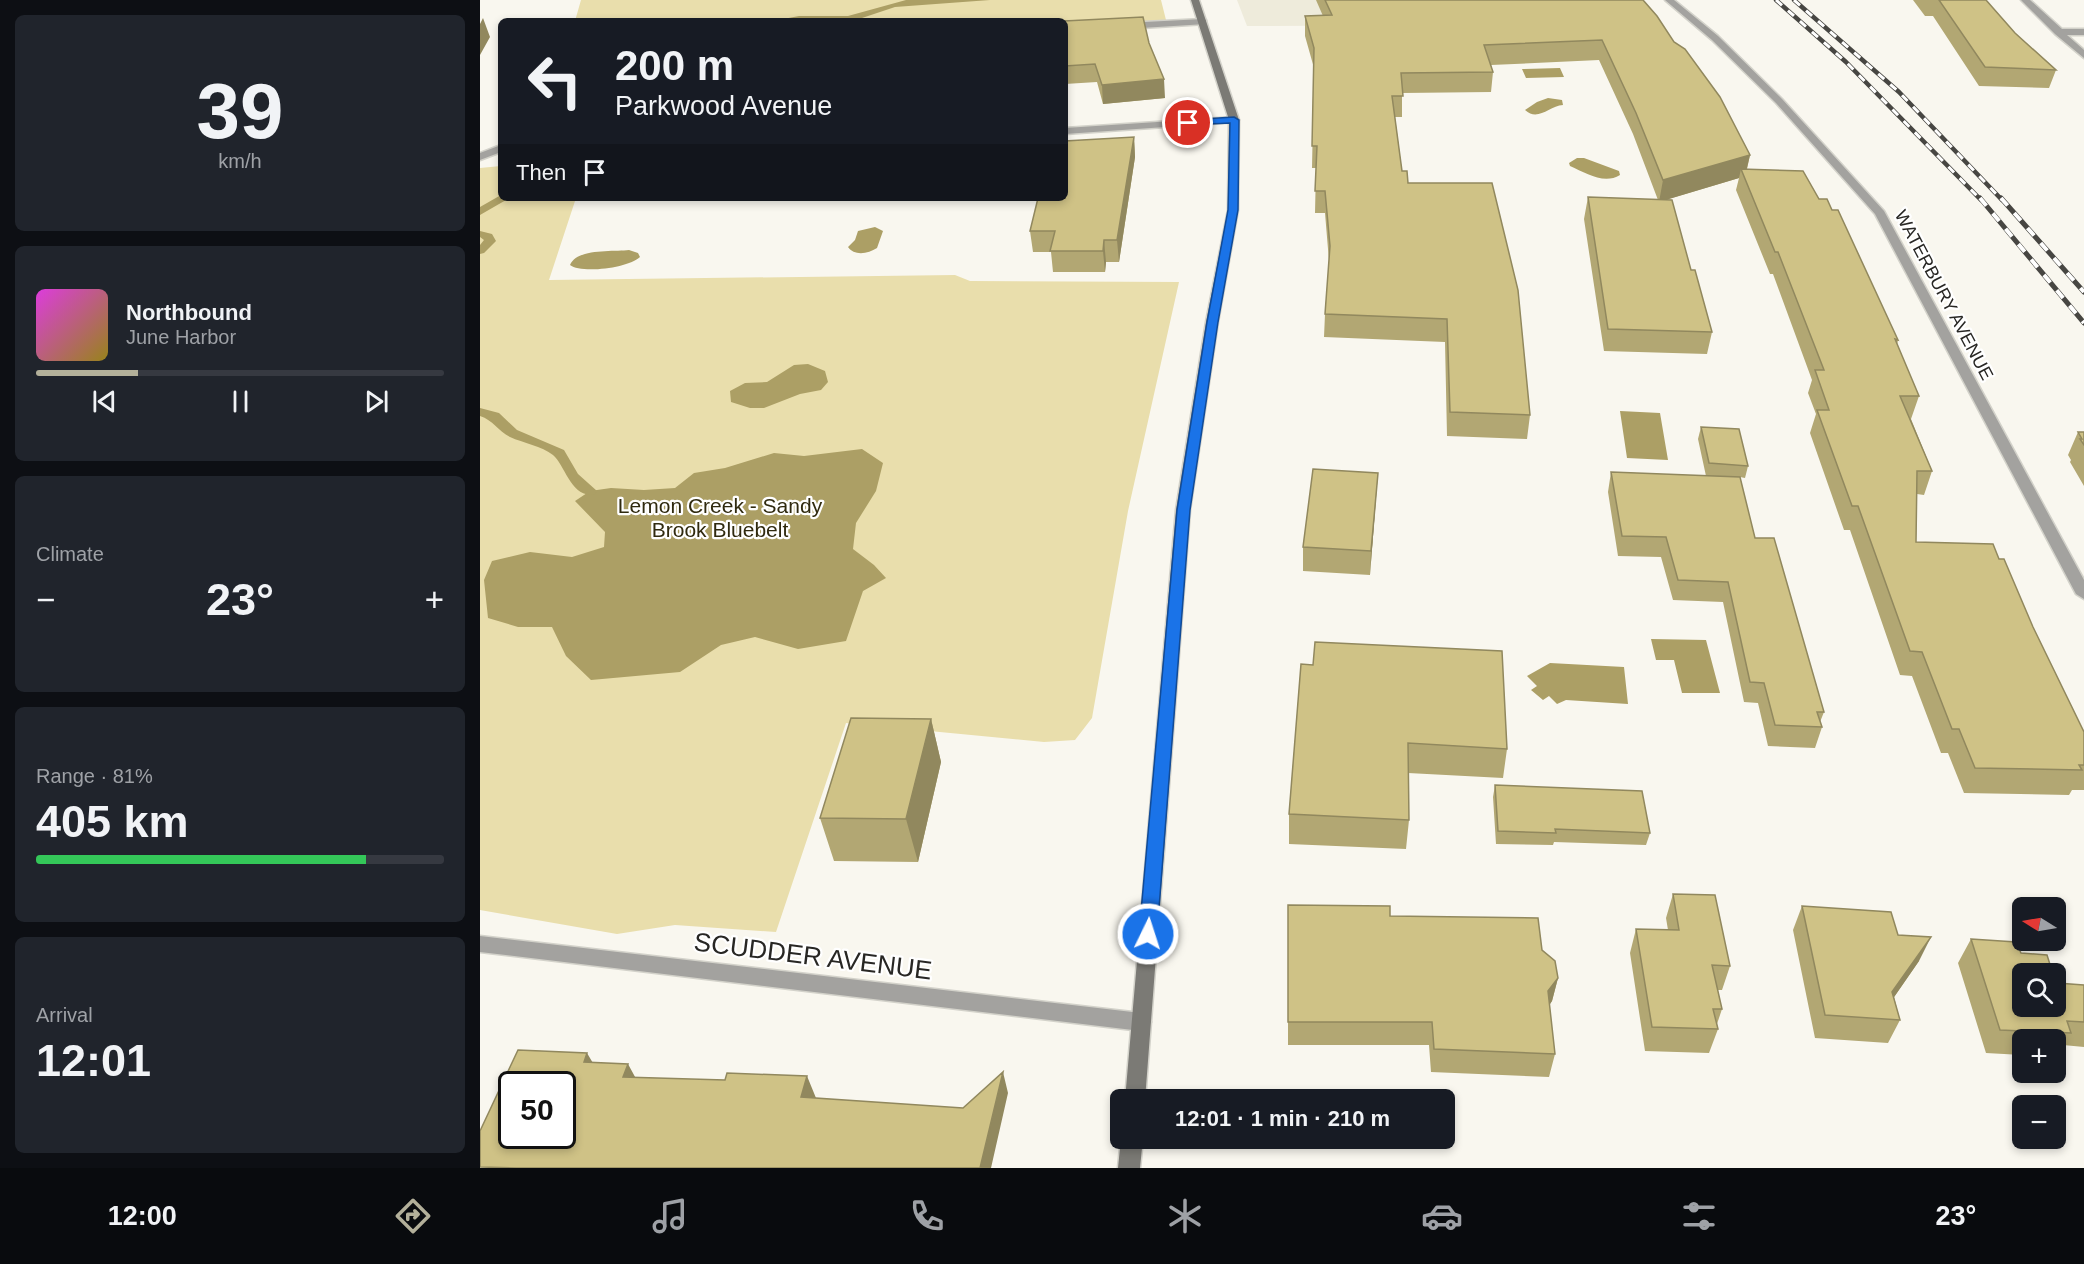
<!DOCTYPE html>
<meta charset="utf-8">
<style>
body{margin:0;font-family:Arial,sans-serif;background:#20242c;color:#f1f3f6;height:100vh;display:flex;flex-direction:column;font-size:22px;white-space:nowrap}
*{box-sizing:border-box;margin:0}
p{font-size:20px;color:#9ea1a6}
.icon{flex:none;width:33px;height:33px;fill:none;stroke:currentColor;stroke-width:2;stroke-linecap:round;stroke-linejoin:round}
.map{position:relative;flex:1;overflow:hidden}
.panel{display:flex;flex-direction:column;gap:15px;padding:15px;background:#0d0f14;width:480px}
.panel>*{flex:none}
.top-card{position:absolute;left:18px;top:18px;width:570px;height:183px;border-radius:9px;box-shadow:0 3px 9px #0003;background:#171b24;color:#f1f3f6;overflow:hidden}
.needle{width:39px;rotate:281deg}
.fabs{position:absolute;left:1532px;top:897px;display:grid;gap:12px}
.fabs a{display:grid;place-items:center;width:54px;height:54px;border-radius:9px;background:#171b24;box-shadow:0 3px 9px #0003;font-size:30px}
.speed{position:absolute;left:18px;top:1071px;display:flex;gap:12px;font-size:30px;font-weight:700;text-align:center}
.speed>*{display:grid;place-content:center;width:78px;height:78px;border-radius:50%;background:#171b24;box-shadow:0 3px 9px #0003;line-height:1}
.speed .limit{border:3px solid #111;border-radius:9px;background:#fff;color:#111}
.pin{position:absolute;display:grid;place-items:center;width:51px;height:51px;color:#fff;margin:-26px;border:3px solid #fff;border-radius:50%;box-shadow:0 2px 6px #0007}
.me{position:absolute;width:66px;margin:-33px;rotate:4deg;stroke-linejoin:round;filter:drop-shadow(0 0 4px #0008)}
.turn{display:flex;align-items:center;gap:21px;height:126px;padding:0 18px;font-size:27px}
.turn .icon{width:78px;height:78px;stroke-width:2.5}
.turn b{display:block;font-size:42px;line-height:51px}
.then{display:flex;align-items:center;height:57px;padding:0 18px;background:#0003;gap:12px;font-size:22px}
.big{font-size:45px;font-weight:700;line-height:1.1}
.panel .card{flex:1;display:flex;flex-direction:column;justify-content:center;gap:9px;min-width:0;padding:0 21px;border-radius:9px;background:#20242c}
.panel .dial{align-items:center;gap:0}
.dial b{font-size:78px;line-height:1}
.song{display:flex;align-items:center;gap:18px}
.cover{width:72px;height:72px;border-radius:9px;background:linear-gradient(135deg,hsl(300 70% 55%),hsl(50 70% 35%))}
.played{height:6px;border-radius:3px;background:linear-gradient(90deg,#b3b09a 25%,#363941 25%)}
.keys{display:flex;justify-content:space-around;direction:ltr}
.heat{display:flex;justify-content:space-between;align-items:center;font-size:33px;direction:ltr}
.charge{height:9px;border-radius:4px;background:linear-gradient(90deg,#34c759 81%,#363941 0)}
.trip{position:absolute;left:630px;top:1089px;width:345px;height:60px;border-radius:9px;background:#171b24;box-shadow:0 3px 9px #0003;font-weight:700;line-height:60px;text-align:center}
.dock{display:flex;height:96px;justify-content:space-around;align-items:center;background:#090b0e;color:#9ea1a6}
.dock .icon{width:42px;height:42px}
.dock .on{color:#b3b09a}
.dock b{font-size:27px;color:#f1f3f6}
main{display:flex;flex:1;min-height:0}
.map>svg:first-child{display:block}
.built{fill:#eeebdb}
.green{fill:#e9deac}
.water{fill:#ac9f65}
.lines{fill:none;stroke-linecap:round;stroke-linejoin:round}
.stream{fill:#ac9f65;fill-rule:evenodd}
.minor-casing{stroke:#d3d2ca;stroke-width:3}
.secondary-casing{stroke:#d3d2ca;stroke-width:3}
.minor{fill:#a3a29f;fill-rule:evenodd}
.secondary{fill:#7b7a75;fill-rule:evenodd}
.rail-far1-casing{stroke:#474642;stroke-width:4.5}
.rail-casing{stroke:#474642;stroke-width:5}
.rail-far1{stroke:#fff;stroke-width:3;stroke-dasharray:8;stroke-linecap:butt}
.rail{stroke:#fff;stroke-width:4;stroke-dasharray:10;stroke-linecap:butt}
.wall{fill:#b2a773}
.shaded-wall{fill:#91885e}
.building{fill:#cfc286;stroke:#91885e;stroke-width:1.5;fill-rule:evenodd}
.route{fill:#1a73e8;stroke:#114b97;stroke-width:1.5}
.labels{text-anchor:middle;stroke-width:4.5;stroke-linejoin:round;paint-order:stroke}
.far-street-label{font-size:18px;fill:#282724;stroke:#fff}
.park-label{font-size:21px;fill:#302a0f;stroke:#fff}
.near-street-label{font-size:26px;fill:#282724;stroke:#fff}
</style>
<main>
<section class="panel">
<div class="card dial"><b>39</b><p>km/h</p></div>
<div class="card">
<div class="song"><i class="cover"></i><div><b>Northbound</b><p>June Harbor</p></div></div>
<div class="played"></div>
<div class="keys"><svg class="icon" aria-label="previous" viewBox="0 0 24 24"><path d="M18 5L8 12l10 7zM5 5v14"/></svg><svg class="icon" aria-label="pause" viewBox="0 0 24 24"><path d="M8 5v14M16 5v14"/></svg><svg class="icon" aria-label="next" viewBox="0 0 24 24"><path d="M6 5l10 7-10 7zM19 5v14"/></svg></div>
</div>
<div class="card"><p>Climate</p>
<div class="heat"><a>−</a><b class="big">23°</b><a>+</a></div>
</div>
<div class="card"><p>Range · 81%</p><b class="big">405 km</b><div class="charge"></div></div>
<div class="card"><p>Arrival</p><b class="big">12:01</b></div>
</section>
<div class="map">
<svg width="1604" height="1168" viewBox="0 0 1604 1168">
<rect width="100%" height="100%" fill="#f9f7ef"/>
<path class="built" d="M757,0H969L982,25L767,26Z"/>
<path class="green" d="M101,0H681L686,20L585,26V21H95Z
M21,166V198H96L69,280L475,275L490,281L699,282L648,511L612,718L595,740L564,742L366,723L296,932L195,925L137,934L0,910V168Z"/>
<path class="water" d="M426,0H510L415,7L379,19L361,21H293L319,16H368Z
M1080,68L1084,77L1046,78L1042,69Z
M1068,98L1082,100L1083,105C1069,106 1058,122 1045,110L1057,102Z
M1097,158H1104L1139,171L1140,175C1124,185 1106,173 1090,166L1089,163Z
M395,227L403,231L397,248C388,254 374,256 368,247L375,240L378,231Z
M149,250L158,253L160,257C149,268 101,274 90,265C97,248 133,252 149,250Z
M328,364L345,371L348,382L341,390L320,394L284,408H270L251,402L250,391L265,383L287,382L314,365Z
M1140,411L1180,413L1188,460L1147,458Z
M382,449L403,463L396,491L376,523L373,549L394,565L406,578L383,591L366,641L318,649L275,637L241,645L200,672L111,680L86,656L72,627H38L8,618L4,580L12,561L50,552L92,557L124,547L125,532L95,501L110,491L131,488L164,490L195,488L214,473L245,468L294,453L324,456Z
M1171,639L1226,640L1240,693H1202L1194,660H1176Z
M1070,663L1144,667L1148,704L1086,700L1077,704L1069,696L1063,700L1051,690L1057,686L1047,676Z"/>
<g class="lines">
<path class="stream" d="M21,195V198H27L26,200L0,215V207Z
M0,231L12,234L16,241L4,253L0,254V245L4,240L0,237Z
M0,408L19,413L37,430L84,450L98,474L117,491L115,494C92,500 85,465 73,455C62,446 43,443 30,437C18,431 13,420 0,416Z"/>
<g class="minor-casing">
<path id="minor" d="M1185,0H1194L1238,36L1302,99L1404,211L1604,580V599L1596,594L1395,214L1296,103L1232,40Z
M1541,0H1550L1582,29H1604V35H1587L1604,50V58L1575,34Z
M723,19L726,20V24L645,29L641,26L645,23Z
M754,117L759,120L757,122L585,134V128Z
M21,145V152L0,160V153Z
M0,936L661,1013L668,1016L671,1022L668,1028L661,1031L0,952Z"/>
</g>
<g class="secondary-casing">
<path id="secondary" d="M711,0H719L759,120L758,210L738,322L710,510L665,1100H645L696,510L726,322L748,210L749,120Z
M641,1138H663L660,1168H638Z"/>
</g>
<use href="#minor" class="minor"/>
<use href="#secondary" class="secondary"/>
<g class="rail-far1-casing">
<path id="rail-far1" d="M1296,0L1366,62L1501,200
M1314,0L1419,92L1522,200"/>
</g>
<g class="rail-casing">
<path id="rail" d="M1500,198L1604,323
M1521,198L1604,292"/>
</g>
<use href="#rail-far1" class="rail-far1"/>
<use href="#rail" class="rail"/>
</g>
<path class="wall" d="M836,0H1163L1270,155L1267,169L1418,340L1417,345L1439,396L1431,419L1452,471L1444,495L1437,494L1436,542L1519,559L1604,732V790H1592L1589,795L1484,793L1468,753H1461L1432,676L1420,675L1370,530H1364L1330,433L1336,414L1328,393L1332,380L1293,274H1290L1256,190L1259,178L1185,200L1211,270L1232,332L1227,354L1124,351L1104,219L1108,197L1178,200L1153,134L1119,60L1011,65L1013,72L1011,92L922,93V117H915L922,171L1050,415L1047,439L967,436L965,342L844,337L845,314L849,261L845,213H835L836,168H832L834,68L825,36V16H843Z
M1433,0H1506L1535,33L1576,70L1569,88L1499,86L1453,16H1445Z
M585,21L685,98L623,104L617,82L585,84Z
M654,137L655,157L639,262H626L625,272H573L571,252H553L550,231Z
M1221,427L1268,466L1265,478L1260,477L1275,538L1344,712L1340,722L1342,727L1335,748L1288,746L1278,703L1264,702L1243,602L1193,600L1181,557L1138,556L1128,492L1131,472L1254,477L1226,476L1218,439Z
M1598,432H1604V486L1590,462L1591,460L1588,455Z
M898,473L890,575L823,571V547Z
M821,664L1027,749L1023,778L928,773L929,820L926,849L809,844V814Z
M451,719L461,762L438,862L354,861L340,818Z
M1015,785L1170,833L1166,845L1074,842L1073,845L1016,844L1013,797Z
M1193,894L1250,966L1242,990H1237L1242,1009L1237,1024L1238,1029L1229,1053L1165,1051L1150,953L1156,929L1188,930L1186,918Z
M808,905L910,916L1062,950L1078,978L1072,1001L1069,1005L1075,1054L1069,1077L951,1072L949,1045H808Z
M1322,906L1418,935L1439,961L1414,997L1420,1020L1408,1043L1335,1038L1313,930Z
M1491,939L1541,953L1577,983L1604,985V1047L1583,1045L1576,1057H1575V1040H1542V1055L1506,1053L1478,963Z"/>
<path class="shaded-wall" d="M3,18L10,37L0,55V24Z
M684,79L685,98L623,104L622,85Z
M654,137L655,157L639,262L637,240Z
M1270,155L1265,176L1261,169L1259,178L1179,202L1183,180Z
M624,240L626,262L625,272L623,251Z
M898,473L896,497L890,575L891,551Z
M451,719L461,762L438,862L426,819Z
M1451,937L1439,961L1401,1016L1412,992Z
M1078,978L1072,1001L1063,1015L1068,991Z
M107,1053L120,1075L104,1062Z
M148,1064L160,1086L143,1077Z
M523,1072L528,1093L511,1168H500Z
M327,1076L336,1098L321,1097Z"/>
<path class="building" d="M845,0H1163L1177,16L1194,42L1205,49L1240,97L1270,155L1183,180L1156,113L1122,40L1004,45L1013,72L921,73L923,96H912L922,171H927L928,183H1012L1038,290L1050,415L970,412L967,319L845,314L850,246L845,191H835L837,146H832L834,48L825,16L852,15Z
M1459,0H1506L1535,33L1576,70L1505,67Z
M663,17L669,43L684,79L622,85L615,64L585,66V21H584Z
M654,137L637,240H624L623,251H570L575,231H550L558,198H585V141Z
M1261,169L1323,171L1339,199H1347L1352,210H1358L1418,340L1415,339L1439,396H1420L1452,471H1437L1436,542L1513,544L1519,559H1524L1553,627L1604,732V765H1599L1602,770L1495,768L1479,729H1472L1442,652L1430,651L1378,506H1372L1337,410H1349L1335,370H1344L1298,252H1295Z
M1108,197L1192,200L1211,270H1215L1232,332L1128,329Z
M1221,427L1259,429L1268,466L1229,463Z
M1598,432H1604V445L1600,439H1602Z
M833,469L898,473L891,551L823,547Z
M1131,472L1260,477L1275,538H1294L1344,712H1337L1342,727L1295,725L1284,683L1270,682L1248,582L1198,580L1186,537L1142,536Z
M835,642L1022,651L1027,749L928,743L929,820L809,814L821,664L833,665Z
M371,718L451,719L426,819L340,818Z
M1015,785L1162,791L1170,833L1075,829L1076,833L1018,831Z
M1193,894L1235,895L1250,966L1232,965L1242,1009H1233L1238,1029L1172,1027L1156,929L1199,930Z
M808,905L910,906V916L1058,918L1062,950L1075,961L1078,978L1068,991L1075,1054L954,1049L952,1022H808Z
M1322,906L1411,912L1418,935L1451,937L1412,992L1420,1020L1345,1015Z
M1491,939L1536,942L1541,953L1567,955L1573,974H1542V1006H1575V978L1577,983L1604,985V1022L1587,1021L1591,1033L1520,1030Z
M38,1050L107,1053L104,1062L148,1064L143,1077L245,1080L247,1073L327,1076L321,1097L483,1108L523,1072L500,1168H36L0,1167V1131ZM32,1084H82V1136H32Z"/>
<path class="route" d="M754,117L759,120L758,210L738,322L710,510L677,934L674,939L668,941L662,939L659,934L697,510L727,322L748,210L750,123L708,125L704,123L708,120Z"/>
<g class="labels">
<g class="far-street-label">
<text transform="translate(1464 295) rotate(62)" y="6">WATERBURY AVENUE</text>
</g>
<g class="park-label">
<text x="240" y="513">Lemon Creek - Sandy<tspan x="240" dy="24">Brook Bluebelt</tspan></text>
</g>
<g class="near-street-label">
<text transform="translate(333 956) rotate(7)" y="9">SCUDDER AVENUE</text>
</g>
</g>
</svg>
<div class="fabs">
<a><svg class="needle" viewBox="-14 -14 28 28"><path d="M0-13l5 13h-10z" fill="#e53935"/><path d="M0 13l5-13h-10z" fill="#9ea1a6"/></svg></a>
<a><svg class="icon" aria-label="search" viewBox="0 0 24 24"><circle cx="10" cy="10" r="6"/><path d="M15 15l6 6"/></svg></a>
<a>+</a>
<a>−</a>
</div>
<div class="speed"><div class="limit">50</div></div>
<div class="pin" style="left:708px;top:123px;background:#d93025"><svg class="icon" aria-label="arrive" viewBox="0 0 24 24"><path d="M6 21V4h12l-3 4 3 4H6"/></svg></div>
<svg class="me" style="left:668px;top:934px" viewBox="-20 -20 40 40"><circle r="17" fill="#1a73e8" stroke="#fff" stroke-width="3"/><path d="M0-11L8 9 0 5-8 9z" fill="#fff"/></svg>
<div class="trip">12:01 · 1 min · 210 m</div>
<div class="top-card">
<div class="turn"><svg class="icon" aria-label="left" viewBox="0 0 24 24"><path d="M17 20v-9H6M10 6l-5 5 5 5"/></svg><div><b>200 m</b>Parkwood Avenue</div></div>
<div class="then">Then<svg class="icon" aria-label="arrive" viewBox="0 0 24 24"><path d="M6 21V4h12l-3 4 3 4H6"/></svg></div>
</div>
</div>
</main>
<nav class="dock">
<b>12:00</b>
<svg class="icon on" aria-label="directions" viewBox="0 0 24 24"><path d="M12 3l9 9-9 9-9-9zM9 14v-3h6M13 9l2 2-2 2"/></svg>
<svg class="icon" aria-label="music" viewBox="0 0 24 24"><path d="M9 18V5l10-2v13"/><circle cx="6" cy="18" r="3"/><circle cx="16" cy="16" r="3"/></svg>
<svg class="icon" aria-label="phone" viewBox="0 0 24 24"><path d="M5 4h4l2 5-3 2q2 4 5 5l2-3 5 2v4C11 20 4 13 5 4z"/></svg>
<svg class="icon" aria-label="climate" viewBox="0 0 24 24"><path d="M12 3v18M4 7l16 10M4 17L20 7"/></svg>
<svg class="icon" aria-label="car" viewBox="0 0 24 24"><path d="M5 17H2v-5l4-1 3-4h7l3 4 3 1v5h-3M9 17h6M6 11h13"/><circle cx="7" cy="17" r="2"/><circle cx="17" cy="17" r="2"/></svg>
<svg class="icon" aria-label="filters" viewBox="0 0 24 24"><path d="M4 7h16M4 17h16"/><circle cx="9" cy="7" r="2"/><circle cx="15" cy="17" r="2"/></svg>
<b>23°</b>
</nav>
